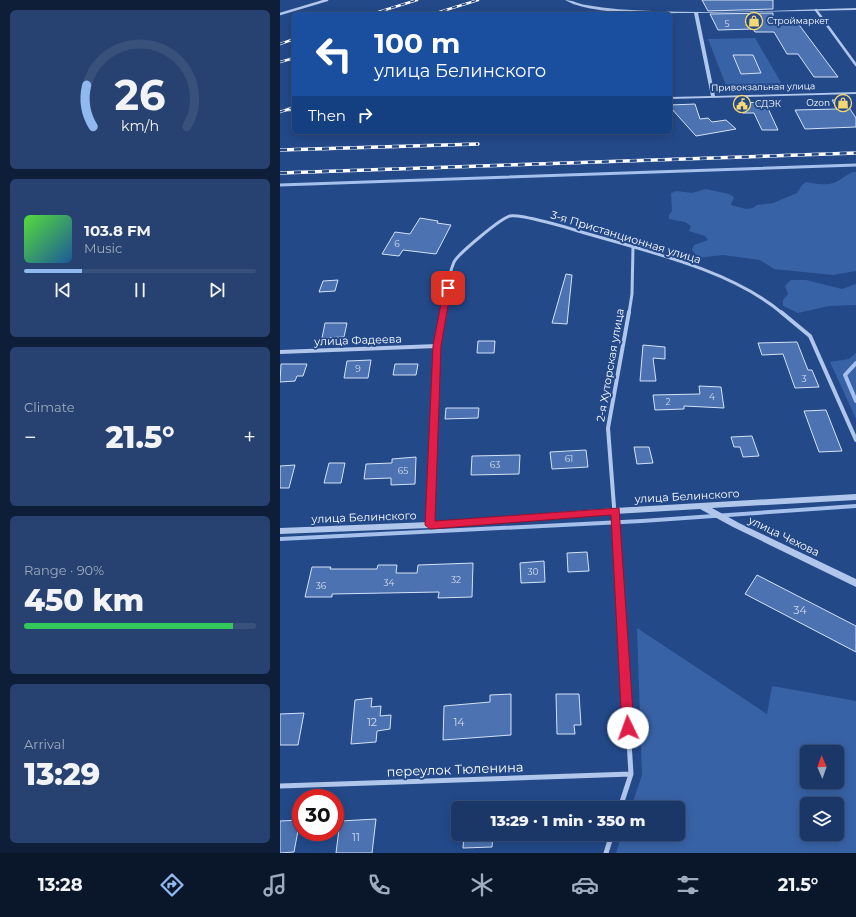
<!DOCTYPE html>
<meta charset="utf-8">
<style>
body{margin:0;font-family:Montserrat,sans-serif;background:#274270;color:#f1f3f6;height:100vh;display:flex;flex-direction:column;font-size:15px;white-space:nowrap}
*{box-sizing:border-box;margin:0}
p{font-size:13px;color:#9facc0}
.icon{flex:none;width:22px;height:22px;fill:none;stroke:currentColor;stroke-width:2;stroke-linecap:round;stroke-linejoin:round}
.map{position:relative;flex:1;overflow:hidden}
.details{display:flex;flex-direction:column;gap:10px;padding:10px;background:#0e1e39;width:280px}
.details>*{flex:none}
.top-card{position:absolute;left:12px;top:12px;width:380px;height:122px;border-radius:6px;box-shadow:0 2px 10px #0003,0 0 0 1px #38517b;background:#1a4fa0;color:#fff;overflow:hidden}
.needle{width:26px;rotate:358deg}
.tools{position:absolute;left:520px;top:745px;display:grid;gap:8px}
.tools a{display:grid;place-items:center;width:44px;height:44px;border-radius:6px;background:#1a3767;box-shadow:0 2px 10px #0003,0 0 0 1px #38517b;font-size:20px}
.speed{position:absolute;left:12px;top:789px;display:flex;gap:8px;font-size:20px;font-weight:700;text-align:center}
.speed>*{display:grid;place-content:center;width:52px;height:52px;border-radius:50%;background:#1a3767;box-shadow:0 2px 10px #0003,0 0 0 1px #38517b;line-height:1}
.speed .limit{border:6px solid #d22;background:#fff;color:#111}
.pin{position:absolute;display:grid;place-items:center;width:34px;height:34px;color:#fff;margin:-17px;border-radius:8px;box-shadow:0 2px 6px #0006}
.me{position:absolute;width:44px;margin:-22px;rotate:357deg;stroke-linejoin:round;filter:drop-shadow(0 0 3px #0008)}
.turn{display:flex;align-items:center;gap:14px;height:84px;padding:0 16px;font-size:18px}
.turn .icon{width:52px;height:52px;stroke-width:2.5}
.turn b{display:block;font-size:28px;line-height:34px}
.then{display:flex;align-items:center;height:38px;padding:0 16px;background:#0003;gap:8px;font-size:15px}
.big{font-size:30px;font-weight:800;line-height:1.1}
.details .tile{flex:1;display:flex;flex-direction:column;justify-content:center;gap:6px;min-width:0;padding:0 14px;border-radius:6px;background:#274270}
.details .dial{align-items:center;gap:0}
.dial svg{height:104px;overflow:visible;fill:none;stroke:#38517b;stroke-width:7;stroke-linecap:round;text-anchor:middle}
.dial text{fill:#f1f3f6;stroke:none}
.song{display:flex;align-items:center;gap:12px}
.cover{width:48px;height:48px;border-radius:6px;background:linear-gradient(135deg,hsl(110 70% 55%),hsl(210 70% 35%))}
.played{height:4px;border-radius:2px;background:linear-gradient(90deg,#90b9f0 25%,#38517b 25%)}
.keys{display:flex;justify-content:space-around;direction:ltr}
.heat{display:flex;justify-content:space-between;align-items:center;font-size:22px;direction:ltr}
.charge{height:6px;border-radius:3px;background:linear-gradient(90deg,#34c759 90%,#38517b 0)}
.trip{position:absolute;left:171px;top:801px;width:234px;height:40px;border-radius:6px;background:#1a3767;box-shadow:0 2px 10px #0003,0 0 0 1px #38517b;font-weight:800;line-height:40px;text-align:center}
.tab-bar{display:flex;height:64px;justify-content:space-around;align-items:center;background:#0a1629;color:#9facc0}
.tab-bar .icon{width:28px;height:28px}
.tab-bar .selected{color:#90b9f0}
.tab-bar b{font-size:18px;color:#f1f3f6}
main{display:flex;flex:1;min-height:0}
.map>svg:first-child{display:block}
.green{fill:#3862a6;fill-rule:evenodd}
.lines{fill:none;stroke-linecap:round;stroke-linejoin:round}
.stream-far1{stroke:#a4c0eb;stroke-width:3}
.stream{stroke:#a4c0eb;stroke-width:4}
.building{fill:#4c72b1;stroke:#d4e2f7}
.minor-far3{stroke:#b0c6ea;stroke-width:2.5}
.minor-far2{stroke:#b0c6ea;stroke-width:3}
.minor-far1{stroke:#b0c6ea;stroke-width:4}
.minor{stroke:#b0c6ea;stroke-width:5}
.tertiary{fill:#b0c6ea;fill-rule:evenodd}
.rail-far1-casing{stroke:#fff;stroke-width:2.5}
.rail-casing{stroke:#fff;stroke-width:3.5}
.rail-far1{stroke:#234989;stroke-width:1.5;stroke-dasharray:5;stroke-linecap:butt}
.rail{stroke:#234989;stroke-width:2.5;stroke-dasharray:7;stroke-linecap:butt}
.route{fill:#e11d48;stroke:#92132f}
.labels{text-anchor:middle;stroke-width:4;stroke-linejoin:round;paint-order:stroke}
.far-poi-label{font-size:9px;fill:#fff;stroke:#234989;text-anchor:start}
.number-label{font-size:9px;fill:#d2dcec}
.far-street-label{font-size:9px;fill:#fff;stroke:#234989}
.street-label{font-size:11px;fill:#fff;stroke:#234989}
.near-number-label{font-size:11px;fill:#d2dcec}
.near-street-label{font-size:13px;fill:#fff;stroke:#234989}
</style>
<main>
<section class="details">
<div class="tile dial"><svg viewBox="0 0 100 80">
<path d="M14 69A42 42 0 1 1 86 69"/>
<path d="M14 69A42 42 0 0 1 9 37" stroke="#90b9f0"/>
<text x="50" y="56" font-size="32" font-weight="700">26</text>
<text x="50" y="72" font-size="11">km/h</text>
</svg></div>
<div class="tile">
<div class="song"><i class="cover"></i><div><b>103.8 FM</b><p>Music</p></div></div>
<div class="played"></div>
<div class="keys"><svg class="icon" aria-label="previous" viewBox="0 0 24 24"><path d="M18 5L8 12l10 7zM5 5v14"/></svg><svg class="icon" aria-label="pause" viewBox="0 0 24 24"><path d="M8 5v14M16 5v14"/></svg><svg class="icon" aria-label="next" viewBox="0 0 24 24"><path d="M6 5l10 7-10 7zM19 5v14"/></svg></div>
</div>
<div class="tile"><p>Climate</p>
<div class="heat"><a>−</a><b class="big">21.5°</b><a>+</a></div>
</div>
<div class="tile"><p>Range · 90%</p><b class="big">450 km</b><div class="charge"></div></div>
<div class="tile"><p>Arrival</p><b class="big">13:29</b></div>
</section>
<div class="map">
<svg width="576" height="853" viewBox="0 0 576 853">
<rect width="100%" height="100%" fill="#234989"/>
<path class="green" d="M475,38L506,91L449,93L428,39Z
M573,172H576V271L553,275L494,269L480,260L443,255L418,258L412,250L414,245L428,240L425,236L409,231L411,226L405,222L389,219V215L392,211L391,193L397,191L412,193L426,189L449,194L454,197L451,205L466,209L473,208L477,205L493,203L517,193L522,185L526,182C534,184 548,186 556,182C562,179 566,175 573,172Z
M511,280H526L562,289L576,284V305L549,306L518,313L503,306V300L508,294L505,286Z
M576,353V419L550,362L569,359Z
M357,628L487,714L492,686L576,701V853H336L342,834H398V808H351L362,775ZM527,752H557V782H527ZM527,804H557V834H527Z"/>
<g class="lines">
<path class="stream-far1" d="M0,185L576,165"/>
<path class="stream" d="M576,363L565,375L576,401
M0,539L362,521L576,506"/>
</g>
<path class="building" d="M422,0H493V9L428,11Z
M493,13V19L514,18L558,77H534L518,54H507L494,32H475L473,29L438,30L430,14Z
M453,55H473L481,73L461,74Z
M552,100H564L576,118V127L525,129L515,110L557,109Z
M485,102L498,130H482L474,113H463L458,103Z
M415,104L420,119L428,118L432,122L446,120L456,129L416,136L390,107V105Z
M140,218L158,221L157,223L171,225L156,254L123,250L119,256L102,254L115,232L130,234Z
M286,274L292,275L287,324L272,323Z
M58,280L55,291L39,292L43,281Z
M45,323H67L64,337L42,338Z
M198,341H215L214,353H197Z
M517,342L528,370H532L539,387L515,388L503,354L482,355L478,343Z
M363,345L385,347V359L373,358L376,381H360Z
M91,360L88,378H64L67,361Z
M1,364H27L23,376H17L15,381L0,382Z
M115,364H138L136,375H113Z
M419,386L441,387L444,408L404,406V409L375,410L373,395L420,394Z
M166,408H199L198,418L165,419Z
M546,410L562,451L539,452L524,411Z
M472,436L479,456L463,457L460,447H454L451,437Z
M354,447H369L373,463L357,464Z
M306,450L308,467L272,469L270,452Z
M240,455L239,474L191,475L192,456Z
M136,457L135,484L111,485V478L84,479L86,464L112,463V459Z
M49,463H65L61,483H44Z
M15,465L9,488H0V466Z
M307,552L309,571L288,572L287,553Z
M264,561L265,582L241,583L240,563Z
M193,563L192,597L158,598L159,592L52,594V597H25L32,567H51L50,569H97L98,565H117L116,573H137L138,565Z
M477,575L576,626V652L465,594Z
M231,694V735L163,740L164,706L210,702V695Z
M276,694H299L301,725H294L295,734H277Z
M92,698L91,707L101,706L100,716L111,715L110,729L97,731L96,742L71,744L75,700Z
M24,713L18,745H0V714Z
M96,819L92,853H56L60,821Z
M20,820L14,852L0,853V821Z
M184,834H213L212,847L183,848Z"/>
<g class="lines">
<path class="minor-far3" d="M536,10L576,65
M0,14L47,0"/>
<path class="minor-far2" d="M163,313C166,296 167,278 174,262C178,254 221,218 230,216C240,214 286,227 298,231C362,250 450,269 502,313
M349,313L352,294L353,247"/>
<path class="minor-far1" d="M501,312L530,336L576,440
M0,352L157,346
M150,525L157,346L163,312
M337,546L328,428L349,312"/>
<path class="minor" d="M337,545L351,774L340,808
M0,786L351,774
M326,853L332,834"/>
<path class="tertiary" d="M285,0C293,0 298,4 306,5C328,9 350,10 372,11C440,14 508,10 576,8V10L418,13L435,96L576,92V94L390,99V97L431,96L414,13C382,13 312,16 285,0Z
M14,109V111L0,112V110Z
M576,494V500L432,508L459,523L576,579V587L453,527L420,509L335,514L150,528L0,534V528L150,522L335,508Z"/>
<g class="rail-far1-casing">
<path id="rail-far1" d="M92,14L137,0
M153,14L198,0
M0,44L14,39
M0,62L14,58
M0,112L14,107"/>
</g>
<g class="rail-casing">
<path id="rail" d="M0,150L198,144
M0,173L576,153"/>
</g>
<use href="#rail-far1" class="rail-far1"/>
<use href="#rail" class="rail"/>
</g>
<path class="route" d="M168,286L171,288L161,346L155,521L339,508L354,728L353,732L348,733L344,732L342,728L331,515L150,529L145,525L153,346L164,288Z"/>
<defs>
<g id="shop-ring" transform="scale(0.9)"><circle r="9.5" fill="#234989" stroke="#f5d773" stroke-width="1.5"/><path d="M-5-2.5h2.3a2.7 3.5 0 0 1 5.4 0H5L5.5 6h-11ZM-1.5-2.5h3a1.5 2.3 0 0 0-3 0Z" fill="#f5d773"/></g>
<g id="civic-ring" transform="scale(0.9)"><circle r="9.5" fill="#234989" stroke="#f5d773" stroke-width="1.5"/><path d="M-.6-6.5H3V-4.5H.6V-3L4-1V1h2V6H-6V1h2V-1L-.6-3ZM-1.2 2.5V6h2.4V2.5Z" fill="#f5d773"/></g>
</defs>
<g fill-rule="evenodd">
<use href="#shop-ring" x="474" y="21"/>
<use href="#shop-ring" x="563" y="103"/>
<use href="#civic-ring" x="462" y="104"/>
</g>
<g class="labels">
<g class="far-poi-label">
<text x="487" y="24">Строймаркет</text>
<text x="550" y="106" text-anchor="end">Ozon</text>
<text x="475" y="107">СДЭК</text>
</g>
<g class="number-label">
<text x="447" y="27">5</text>
<text x="117" y="247">6</text>
<text x="78" y="372">9</text>
<text x="524" y="382">3</text>
<text x="432" y="400">4</text>
<text x="388" y="405">2</text>
<text x="289" y="462">61</text>
<text x="215" y="468">63</text>
<text x="123" y="474">65</text>
<text x="253" y="575">30</text>
<text x="176" y="583">32</text>
<text x="109" y="586">34</text>
<text x="41" y="589">36</text>
</g>
<g class="far-street-label">
<text transform="translate(483 87) rotate(-1)" y="3">Привокзальная улица</text>
</g>
<g class="street-label">
<text transform="translate(346 237) rotate(17)" y="4">3-я Пристанционная улица</text>
<text transform="translate(78 340) rotate(-2)" y="4">улица Фадеева</text>
<text transform="translate(330 365) rotate(-80)" y="4">2-я Хуторская улица</text>
<text transform="translate(407 496) rotate(-3)" y="4">улица Белинского</text>
<text transform="translate(84 517) rotate(-2)" y="4">улица Белинского</text>
<text transform="translate(504 536) rotate(26)" y="4">улица Чехова</text>
</g>
<g class="near-number-label">
<text x="520" y="614">34</text>
<text x="92" y="726">12</text>
<text x="179" y="726">14</text>
<text x="76" y="841">11</text>
</g>
<g class="near-street-label">
<text transform="translate(175 769) rotate(-2)" y="5">переулок Тюленина</text>
</g>
</g>
</svg>
<div class="tools">
<a><svg class="needle" viewBox="-14 -14 28 28"><path d="M0-13l5 13h-10z" fill="#e53935"/><path d="M0 13l5-13h-10z" fill="#9facc0"/></svg></a>
<a><svg class="icon" aria-label="layers" viewBox="0 0 24 24"><path d="M12 4l9 5-9 5-9-5zM3 14l9 5 9-5"/></svg></a>
</div>
<div class="speed"><div class="limit">30</div></div>
<div class="pin" style="left:168px;top:288px;background:#d93025"><svg class="icon" aria-label="arrive" viewBox="0 0 24 24"><path d="M6 21V4h12l-3 4 3 4H6"/></svg></div>
<svg class="me" style="left:348px;top:728px" viewBox="-20 -20 40 40"><circle r="19" fill="#fff"/><path d="M0-13L10 11 0 6-10 11z" fill="#e11d48"/></svg>
<div class="trip">13:29 · 1 min · 350 m</div>
<div class="top-card">
<div class="turn"><svg class="icon" aria-label="left" viewBox="0 0 24 24"><path d="M17 20v-9H6M10 6l-5 5 5 5"/></svg><div><b>100 m</b>улица Белинского</div></div>
<div class="then">Then<svg class="icon" aria-label="right" viewBox="0 0 24 24"><path d="M7 20v-9h11M14 6l5 5-5 5"/></svg></div>
</div>
</div>
</main>
<nav class="tab-bar">
<b>13:28</b>
<svg class="icon selected" aria-label="directions" viewBox="0 0 24 24"><path d="M12 3l9 9-9 9-9-9zM9 14v-3h6M13 9l2 2-2 2"/></svg>
<svg class="icon" aria-label="music" viewBox="0 0 24 24"><path d="M9 18V5l10-2v13"/><circle cx="6" cy="18" r="3"/><circle cx="16" cy="16" r="3"/></svg>
<svg class="icon" aria-label="phone" viewBox="0 0 24 24"><path d="M5 4h4l2 5-3 2q2 4 5 5l2-3 5 2v4C11 20 4 13 5 4z"/></svg>
<svg class="icon" aria-label="climate" viewBox="0 0 24 24"><path d="M12 3v18M4 7l16 10M4 17L20 7"/></svg>
<svg class="icon" aria-label="car" viewBox="0 0 24 24"><path d="M5 17H2v-5l4-1 3-4h7l3 4 3 1v5h-3M9 17h6M6 11h13"/><circle cx="7" cy="17" r="2"/><circle cx="17" cy="17" r="2"/></svg>
<svg class="icon" aria-label="filters" viewBox="0 0 24 24"><path d="M4 7h16M4 17h16"/><circle cx="9" cy="7" r="2"/><circle cx="15" cy="17" r="2"/></svg>
<b>21.5°</b>
</nav>
